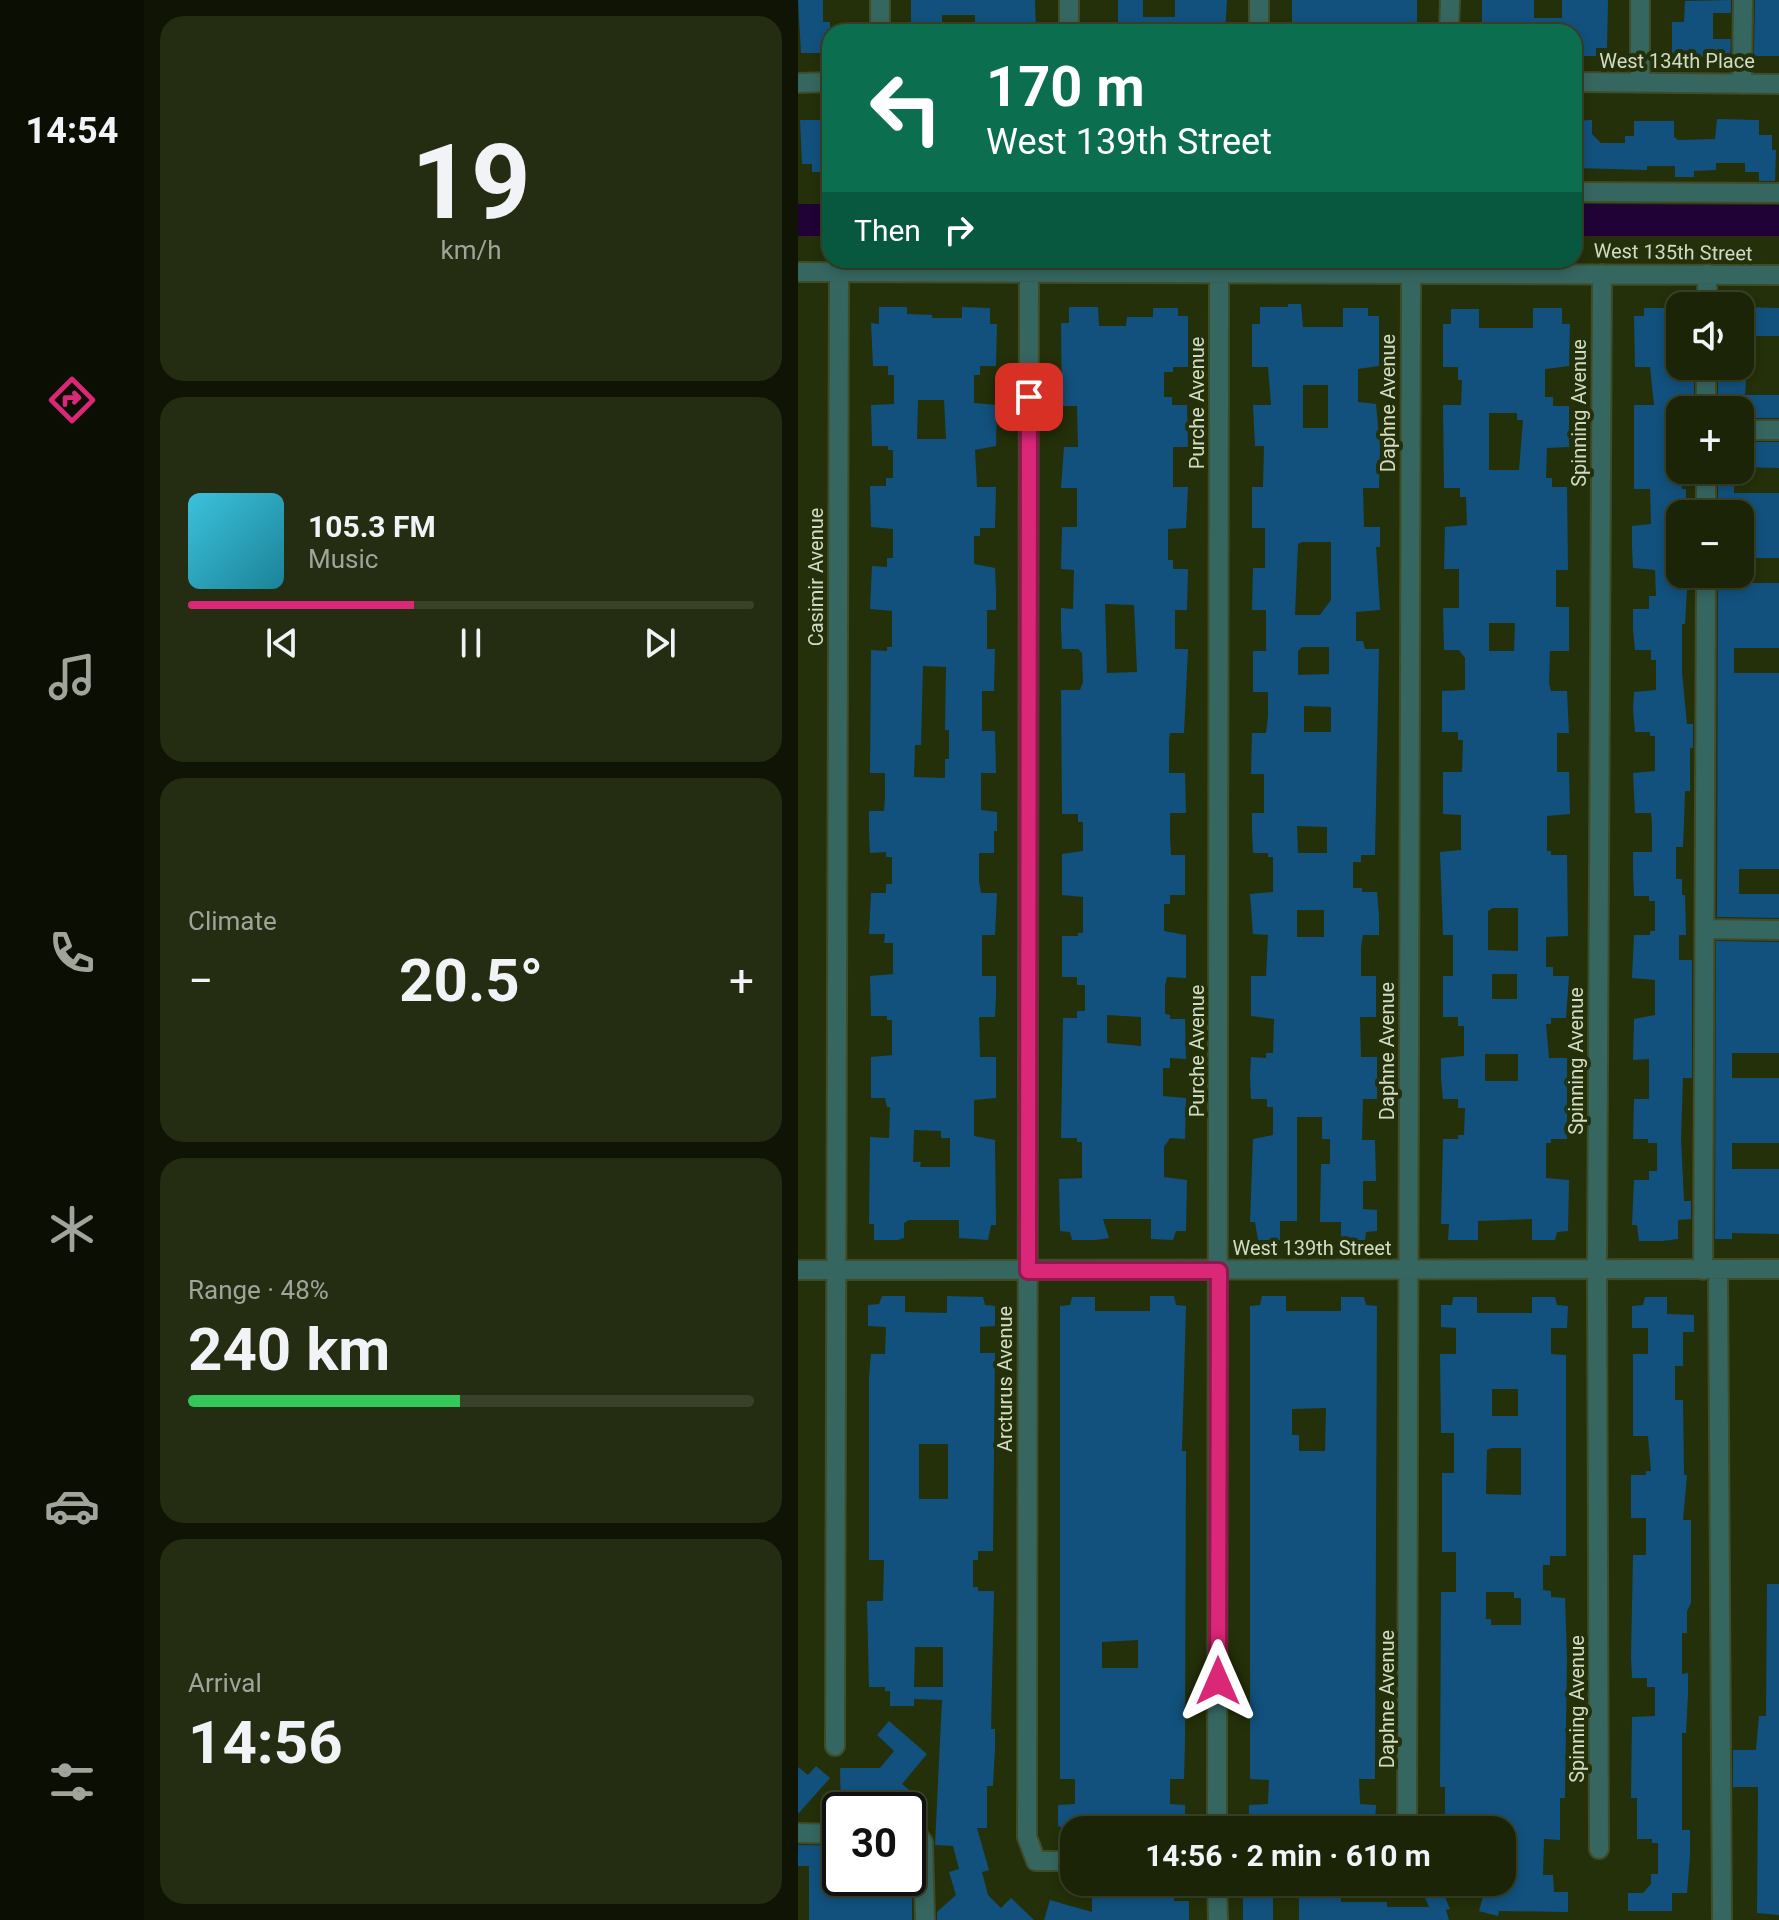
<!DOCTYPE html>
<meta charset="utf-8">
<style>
body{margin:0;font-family:Roboto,sans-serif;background:#242c11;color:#f1f3f6;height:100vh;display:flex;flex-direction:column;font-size:30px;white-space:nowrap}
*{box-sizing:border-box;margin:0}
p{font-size:26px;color:#a0a49b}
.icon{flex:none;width:44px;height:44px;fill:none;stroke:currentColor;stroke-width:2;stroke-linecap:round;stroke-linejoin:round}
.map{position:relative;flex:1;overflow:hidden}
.side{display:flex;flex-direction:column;gap:16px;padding:16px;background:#0f1404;width:654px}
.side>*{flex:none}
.guide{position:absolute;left:24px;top:24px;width:760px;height:244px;border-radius:24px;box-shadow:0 4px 12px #0003,0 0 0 2px #394128;background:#0b6e4f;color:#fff;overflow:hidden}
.tools{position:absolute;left:868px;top:292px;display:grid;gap:16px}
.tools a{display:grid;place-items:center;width:88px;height:88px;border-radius:16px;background:#1b2407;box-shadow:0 4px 12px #0003,0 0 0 2px #394128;font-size:40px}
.speed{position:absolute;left:24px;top:1792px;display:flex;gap:16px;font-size:40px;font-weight:700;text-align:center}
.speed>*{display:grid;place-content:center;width:104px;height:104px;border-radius:50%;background:#1b2407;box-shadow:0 4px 12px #0003,0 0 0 2px #394128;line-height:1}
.speed .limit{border:4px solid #111;border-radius:12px;background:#fff;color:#111}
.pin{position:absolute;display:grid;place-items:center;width:68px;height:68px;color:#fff;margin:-34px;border-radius:16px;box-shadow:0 4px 12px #0006}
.me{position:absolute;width:88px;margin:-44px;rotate:0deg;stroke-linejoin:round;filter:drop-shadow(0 0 6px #0008)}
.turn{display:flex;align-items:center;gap:28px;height:168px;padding:0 32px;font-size:36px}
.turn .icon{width:104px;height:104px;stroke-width:2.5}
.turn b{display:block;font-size:56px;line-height:68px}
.then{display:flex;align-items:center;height:76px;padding:0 32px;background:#0003;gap:16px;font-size:30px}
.big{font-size:60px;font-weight:700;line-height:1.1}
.side .widget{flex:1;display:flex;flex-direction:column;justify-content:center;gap:12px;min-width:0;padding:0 28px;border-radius:24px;background:#242c11}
.side .dial{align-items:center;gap:0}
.dial b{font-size:104px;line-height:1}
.song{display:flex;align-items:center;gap:24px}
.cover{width:96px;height:96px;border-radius:12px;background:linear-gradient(135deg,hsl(190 70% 55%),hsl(190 70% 35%))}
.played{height:8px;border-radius:4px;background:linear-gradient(90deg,#db2777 40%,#394128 40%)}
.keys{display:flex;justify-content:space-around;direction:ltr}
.heat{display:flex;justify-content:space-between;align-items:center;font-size:44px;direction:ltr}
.charge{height:12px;border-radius:6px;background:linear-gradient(90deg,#34c759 48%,#394128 0)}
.trip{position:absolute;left:262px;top:1816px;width:456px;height:80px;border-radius:24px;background:#1b2407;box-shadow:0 4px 12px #0003,0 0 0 2px #394128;font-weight:700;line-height:80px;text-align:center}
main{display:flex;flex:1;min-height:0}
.tab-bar{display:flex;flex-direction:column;width:144px;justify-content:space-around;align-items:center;background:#0b0e03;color:#a0a49b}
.tab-bar .icon{width:56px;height:56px}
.tab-bar .on{color:#db2777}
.tab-bar b{font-size:36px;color:#f1f3f6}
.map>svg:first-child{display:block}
.water{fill:#200236}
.building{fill:#12517d;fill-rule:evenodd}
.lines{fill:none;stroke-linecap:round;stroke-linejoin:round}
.minor-casing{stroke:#404b27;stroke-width:22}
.minor{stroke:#366660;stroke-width:18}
.route-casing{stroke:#8e194d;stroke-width:20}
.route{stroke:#db2777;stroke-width:14}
.labels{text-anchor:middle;stroke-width:8;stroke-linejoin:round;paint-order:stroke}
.street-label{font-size:20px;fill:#d2dbc5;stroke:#243009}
</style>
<main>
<nav class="tab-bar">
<b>14:54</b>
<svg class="icon on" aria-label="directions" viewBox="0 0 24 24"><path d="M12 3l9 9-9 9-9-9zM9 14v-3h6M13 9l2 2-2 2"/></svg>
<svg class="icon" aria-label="music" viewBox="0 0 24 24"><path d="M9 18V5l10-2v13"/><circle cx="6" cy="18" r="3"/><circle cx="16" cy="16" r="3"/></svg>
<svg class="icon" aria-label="phone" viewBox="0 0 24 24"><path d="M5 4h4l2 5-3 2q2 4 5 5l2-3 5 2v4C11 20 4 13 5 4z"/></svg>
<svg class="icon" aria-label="climate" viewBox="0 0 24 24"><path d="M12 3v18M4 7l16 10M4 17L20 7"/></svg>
<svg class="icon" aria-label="car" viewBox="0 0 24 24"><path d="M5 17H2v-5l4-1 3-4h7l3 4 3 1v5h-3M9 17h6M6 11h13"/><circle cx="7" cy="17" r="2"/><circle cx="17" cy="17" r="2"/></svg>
<svg class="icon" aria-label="filters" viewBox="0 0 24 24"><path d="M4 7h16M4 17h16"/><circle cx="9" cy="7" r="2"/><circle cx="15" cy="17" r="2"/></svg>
</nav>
<section class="side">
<div class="widget dial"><b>19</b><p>km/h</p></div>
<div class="widget">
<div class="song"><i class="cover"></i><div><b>105.3 FM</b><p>Music</p></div></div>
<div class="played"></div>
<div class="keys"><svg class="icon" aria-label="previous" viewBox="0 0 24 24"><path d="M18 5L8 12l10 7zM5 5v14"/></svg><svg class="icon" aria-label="pause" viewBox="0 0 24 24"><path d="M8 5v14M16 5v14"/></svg><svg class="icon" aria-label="next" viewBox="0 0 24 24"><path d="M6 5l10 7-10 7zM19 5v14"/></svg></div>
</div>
<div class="widget"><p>Climate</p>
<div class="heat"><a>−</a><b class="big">20.5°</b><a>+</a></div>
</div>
<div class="widget"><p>Range · 48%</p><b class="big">240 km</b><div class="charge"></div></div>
<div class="widget"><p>Arrival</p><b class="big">14:56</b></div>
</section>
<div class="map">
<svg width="981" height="1920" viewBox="0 0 981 1920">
<rect width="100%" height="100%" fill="#243009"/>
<path class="water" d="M0,204H32V236H0Z
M776,204L981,205V236H776Z"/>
<path class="building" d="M0,0H25V22H32V53H3Z
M113,0H237L238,32H177V15H144V31L113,32Z
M320,0H345V17H377V0H429L427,32H320Z
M494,0H619V32H494Z
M684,0H736V18H764V0H810L809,48H798V56H776V32H684Z
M933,0V13H915V39H933L932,57L874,58V22H886L887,1Z
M957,0H981V56H956Z
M919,119L961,120V135H974V150H978L977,181H961V172H947V163H918V170L896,171V177H877V166H849V170L779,168L776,121L794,120V134L803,143H827V136H836V121H876V137L880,140L917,139Z
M2,120H22L23,143H32V172H14V164H4Z
M490,304H503L505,327H545V308H570V316H581V366L560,369V402L578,404L582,447L581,488H565L566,527H582V547H578L582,610L558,612V641H565L567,649H581L577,855H563V862H555V888H564V892H579L581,916V935H565L563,947V976H578V1017H562L563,1057H579V1099H565L564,1140H577L578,1181H565V1209L579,1210V1231L568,1232L567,1240H543V1222H522L523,1164H532V1139H524V1117H499V1221H482V1240H460L457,1222H452L455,1139L475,1135V1107H469V1099H453L452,1077L453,1057L468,1058V1053H475L476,1019L453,1016V976H468L470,935L455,934L452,894L475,892V857H470V853H455L454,831V813H466V774H453L454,733H468L470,716V692H455V651H468V610H454L455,568H467V528H454V487H465L466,446H457L455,405H473L470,367H454V324H462V307H490ZM505,385H530V428H505ZM504,542H533V600L522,615H497L500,544ZM504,647H531V674L500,675V651ZM506,706L533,707V732H506ZM499,826L529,827V853H500ZM499,910H526V937H499Z
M81,307H109V314L134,315V318H164V307L192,308V324H199L198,366H182V375H176V403L199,405L198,446L177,450L179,487H198L197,528H182V536H176V564L197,568L198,591V610H189V649H197L196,691H184V731H197L198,773H183V810L199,812V831H196V853H181V881L183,893H199L197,935H184V976H198V995L197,1017H181L182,1057H198V1098L176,1100V1136L197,1140L198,1225H193L190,1240L161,1238V1220H111L106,1223V1238L100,1240H76V1224H71L72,1137L91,1138L92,1107H89L87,1098H73V1057L94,1055V1020H89V1016H73L72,976L95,974V943H86L87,934H71L73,893H88V884H94V857H88V852L72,853L71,831V811H86L87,799V773H72L73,650L89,651V647H94V611L72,609L74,566L89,567V558H95V529L73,527L72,486H88V478H95V450H90V446H74L73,405L96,404V375H90V366H75L73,323L81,324ZM120,400H146L148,439H119ZM125,666L148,667L147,730H151V759H147V778L116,777L117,745H123ZM116,1130L143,1131V1138H152V1167H122L123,1162H115Z
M271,307H300L301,326H328L329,317H355V308H380V316H390V367H375V372H366V397H374V405H389L390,447H375V487H390L388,528L370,529V560H375V569H390L389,610H377V649H390L386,733H372L371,740V773H387L388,813H372V837L373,855H387V895H372V904H366V931L388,935V978L369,977L367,986V1014L372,1015V1019H387L388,1059L372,1058V1068H365V1096L388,1098L387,1139L372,1138L366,1147V1177L389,1180L388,1231H378L375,1240L353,1239V1219H305L311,1238L298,1240H274L272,1232L262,1231L261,1179L284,1178V1142H279V1138H263L265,1018H279V1011H287V985H279V977H264V936H280V933H285V897L264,895V854L285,851V822H280V814H264L263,690H282L285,682L284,653L280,649H264L263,628V608L275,609L276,570L263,569L264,527H279V488H263L266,447H280L279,406H264L263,323H271ZM307,604L336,605L339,672L309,673ZM309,1015L343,1017V1046L309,1043Z
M942,307L981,308V336H942Z
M735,308H764V324H772L771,366L747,369V397H755V406H771V447L749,448L748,478H754V487H769L770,570H758V607H771V651H752L751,683L753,691H769L771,733H759V772H771L772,814L749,816V851H753V855H769L770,936L748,937V967H755V976H771L768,1018H753V1024H748L751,1058H769V1139H753V1143H748V1178L771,1180L770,1231L759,1232L757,1240H734V1219L680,1221V1240H650L651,1224H643L645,1139H660V1135H666L667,1108H660V1099H645L643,1078V1058L666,1056V1026H660V1017H645V976H655V935H645L642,852L663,850V815L645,814V772H664L665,740H660V732H644V691L667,690V658L661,650H646L645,608H661V569H646L647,527L669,525L668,497H662V488H646L645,405H663L664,380H660V367H645V324H653V309H681V328H735ZM691,413H719V420H725L721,470H691ZM691,623H717L716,651H691ZM695,908H720V951L690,950V911ZM694,974H719V999H694ZM687,1054H720V1081H687Z
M846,308H872V328L882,327V366H896V410H882V473L884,489H888V505L882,514V574H890L887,624H884V673L889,724H895V748H892V791H887L885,847H878V879H884V895H887L888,935H881V960H894V1078H885L883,1139L886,1201H893V1219L880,1220V1239L864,1241H841L839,1225H834L836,1180H851V1171H859V1143H850V1139H835L836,1099H851V1059L835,1060L836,1019L857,1015V980L834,978L836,935H852V931H857V901H851V896H836L835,872V852H854V822L853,813H837L835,773L857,771V736H852V732H837L835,710L836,692L858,690V660H853V650H837L835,629V609H851V596H858L857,570L835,568L834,547V526L853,524L852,489H836V405H856L852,367H837L836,316H846Z
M920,366H949L947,395H981V418H942V410H920Z
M942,442H981V468L942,467Z
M920,470H936V493H981V558H942V514H920Z
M920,574H936V583H981V648H936V673H981V869H941V894H981V918L919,917Z
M918,941L981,942V1053H934V1078H981V1143H934V1169H981V1234L934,1233V1239H917Z
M84,1296H107V1312L149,1313V1296L185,1297L187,1305L197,1306V1326L182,1327V1353H197L195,1551H180V1560H175V1587H180V1591H196L193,1729H197V1749L195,1786H189V1828H179L191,1870L184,1872L190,1895L203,1908L213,1898L236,1920H139V1912L158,1895L151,1872L161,1869L155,1846L137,1845L144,1700L116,1699V1706H92V1691H87V1687H71L69,1601H85L86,1560H71V1377L73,1354H87L88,1327L70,1326V1305L81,1304ZM121,1444H150V1499H121ZM117,1647H145V1687H116Z
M352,1296H376L378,1305L388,1306L384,1451H388L387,1741L386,1779H372V1804L387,1805V1826L376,1830H351V1820H307L296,1822V1830H271L260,1826V1805L277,1804V1779H262V1306L272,1305L274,1297H297V1311H352ZM340,1640V1668H304V1642Z
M464,1296H488V1311H543V1297H566L568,1305L579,1306L577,1779H561L562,1804L578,1805L577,1826L567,1827V1830H542V1821L487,1820L486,1830H462V1827L451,1826V1805L470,1804L471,1780L452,1779V1306L462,1305ZM528,1408L527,1451H501V1435H494V1409Z
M655,1297H679V1313H734V1297H757L759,1305L770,1306L769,1328H753V1354L768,1355V1556H752V1565H745V1590L753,1591V1597L767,1598L769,1659L767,1798H762V1840L746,1839L745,1875H755L756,1892H770V1912L701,1911L700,1916L681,1911L689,1882H705L707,1830L647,1827V1787H642L643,1592H658V1552H644V1473H656V1433H643L642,1354H658V1328L643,1327V1305H654ZM694,1389H720V1416H694ZM694,1448H723V1495L688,1494L689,1450ZM688,1592H716V1598H723V1625H693V1619H688Z
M847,1297H869V1314L896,1315V1332H885V1366H877V1400H885L886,1475H889L885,1520H893V1603L889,1611V1633H884V1674L890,1673V1694L888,1733H884V1830H892V1856L889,1893H874V1911H830V1893H845L853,1884V1874H860V1843H854V1839H839V1798H833L834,1717L857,1716V1687H849V1678H834L833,1656L835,1555H848V1518H833V1475H848V1471H853L850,1436H835V1354H850V1328H834V1306L845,1305Z
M969,1584H981V1915L959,1913L960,1787H935V1750H958L961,1716H968Z
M91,1721L129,1754L104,1784L123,1800L111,1815L110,1810H104L91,1799L73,1798V1810H43L42,1768H82L96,1751L79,1735Z
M18,1766L32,1778L0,1814V1767L10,1775Z
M0,1845L42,1846V1881L114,1885V1920H11V1866H0Z
M642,1885L652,1909L648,1910L651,1920H501V1895L543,1896V1902H589V1907H631L625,1893Z
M316,1893H376V1901H391V1920H246L252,1900L294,1912V1895Z
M445,1893L475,1894V1920H445Z"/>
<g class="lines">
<g class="minor-casing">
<path id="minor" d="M82,32V0
M271,32V0
M461,32V0
M651,32L652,0
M776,82L981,84
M0,83L32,82
M842,83V0
M944,84L945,0
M776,192L981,193
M0,272L981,275
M231,272L229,1837L238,1861H276
M909,306V274
M908,410V366
M942,430H981
M908,514V470
M907,929L981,930
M0,1270L981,1269
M905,1270L908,574
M920,1270L924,1920
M37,1746L41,272
M419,1830L421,272
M609,1830L613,272
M0,1833L42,1834
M110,1834H119L125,1842L127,1920
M801,1849L799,1269L804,274
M419,1882L420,1920"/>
</g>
<use href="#minor" class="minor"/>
</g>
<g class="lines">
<g class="route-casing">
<path id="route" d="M231,397L230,1271H421L420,1681"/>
</g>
<use href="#route" class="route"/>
</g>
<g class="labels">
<g class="street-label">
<text x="879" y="68">West 134th Place</text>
<text transform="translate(875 252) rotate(1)" y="7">West 135th Street</text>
<text transform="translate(399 403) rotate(-90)" y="7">Purche Avenue</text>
<text transform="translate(590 403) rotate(-90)" y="7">Daphne Avenue</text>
<text transform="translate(781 413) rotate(-90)" y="7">Spinning Avenue</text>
<text transform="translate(18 577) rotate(-90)" y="7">Casimir Avenue</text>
<text transform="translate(399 1051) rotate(-90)" y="7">Purche Avenue</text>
<text transform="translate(589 1051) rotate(-90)" y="7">Daphne Avenue</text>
<text transform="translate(778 1061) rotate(-90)" y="7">Spinning Avenue</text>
<text x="514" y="1255">West 139th Street</text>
<text transform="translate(207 1379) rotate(-90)" y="7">Arcturus Avenue</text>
<text transform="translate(589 1699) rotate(-90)" y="7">Daphne Avenue</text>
<text transform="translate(779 1709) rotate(-90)" y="7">Spinning Avenue</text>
</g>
</g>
</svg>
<div class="tools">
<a><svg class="icon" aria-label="sound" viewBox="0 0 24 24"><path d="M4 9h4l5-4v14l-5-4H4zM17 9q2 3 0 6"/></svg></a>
<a>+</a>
<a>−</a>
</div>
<div class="speed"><div class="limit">30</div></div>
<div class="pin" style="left:231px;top:397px;background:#d93025"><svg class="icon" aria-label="arrive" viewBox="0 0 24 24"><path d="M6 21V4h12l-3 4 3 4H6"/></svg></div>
<svg class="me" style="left:420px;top:1681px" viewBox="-20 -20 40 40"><path d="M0-17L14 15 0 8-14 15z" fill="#db2777" stroke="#fff" stroke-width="4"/></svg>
<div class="trip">14:56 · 2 min · 610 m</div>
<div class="guide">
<div class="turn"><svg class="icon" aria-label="left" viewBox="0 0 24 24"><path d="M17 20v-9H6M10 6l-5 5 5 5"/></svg><div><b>170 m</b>West 139th Street</div></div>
<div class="then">Then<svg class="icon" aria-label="right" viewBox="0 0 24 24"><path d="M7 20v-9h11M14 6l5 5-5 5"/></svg></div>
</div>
</div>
</main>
